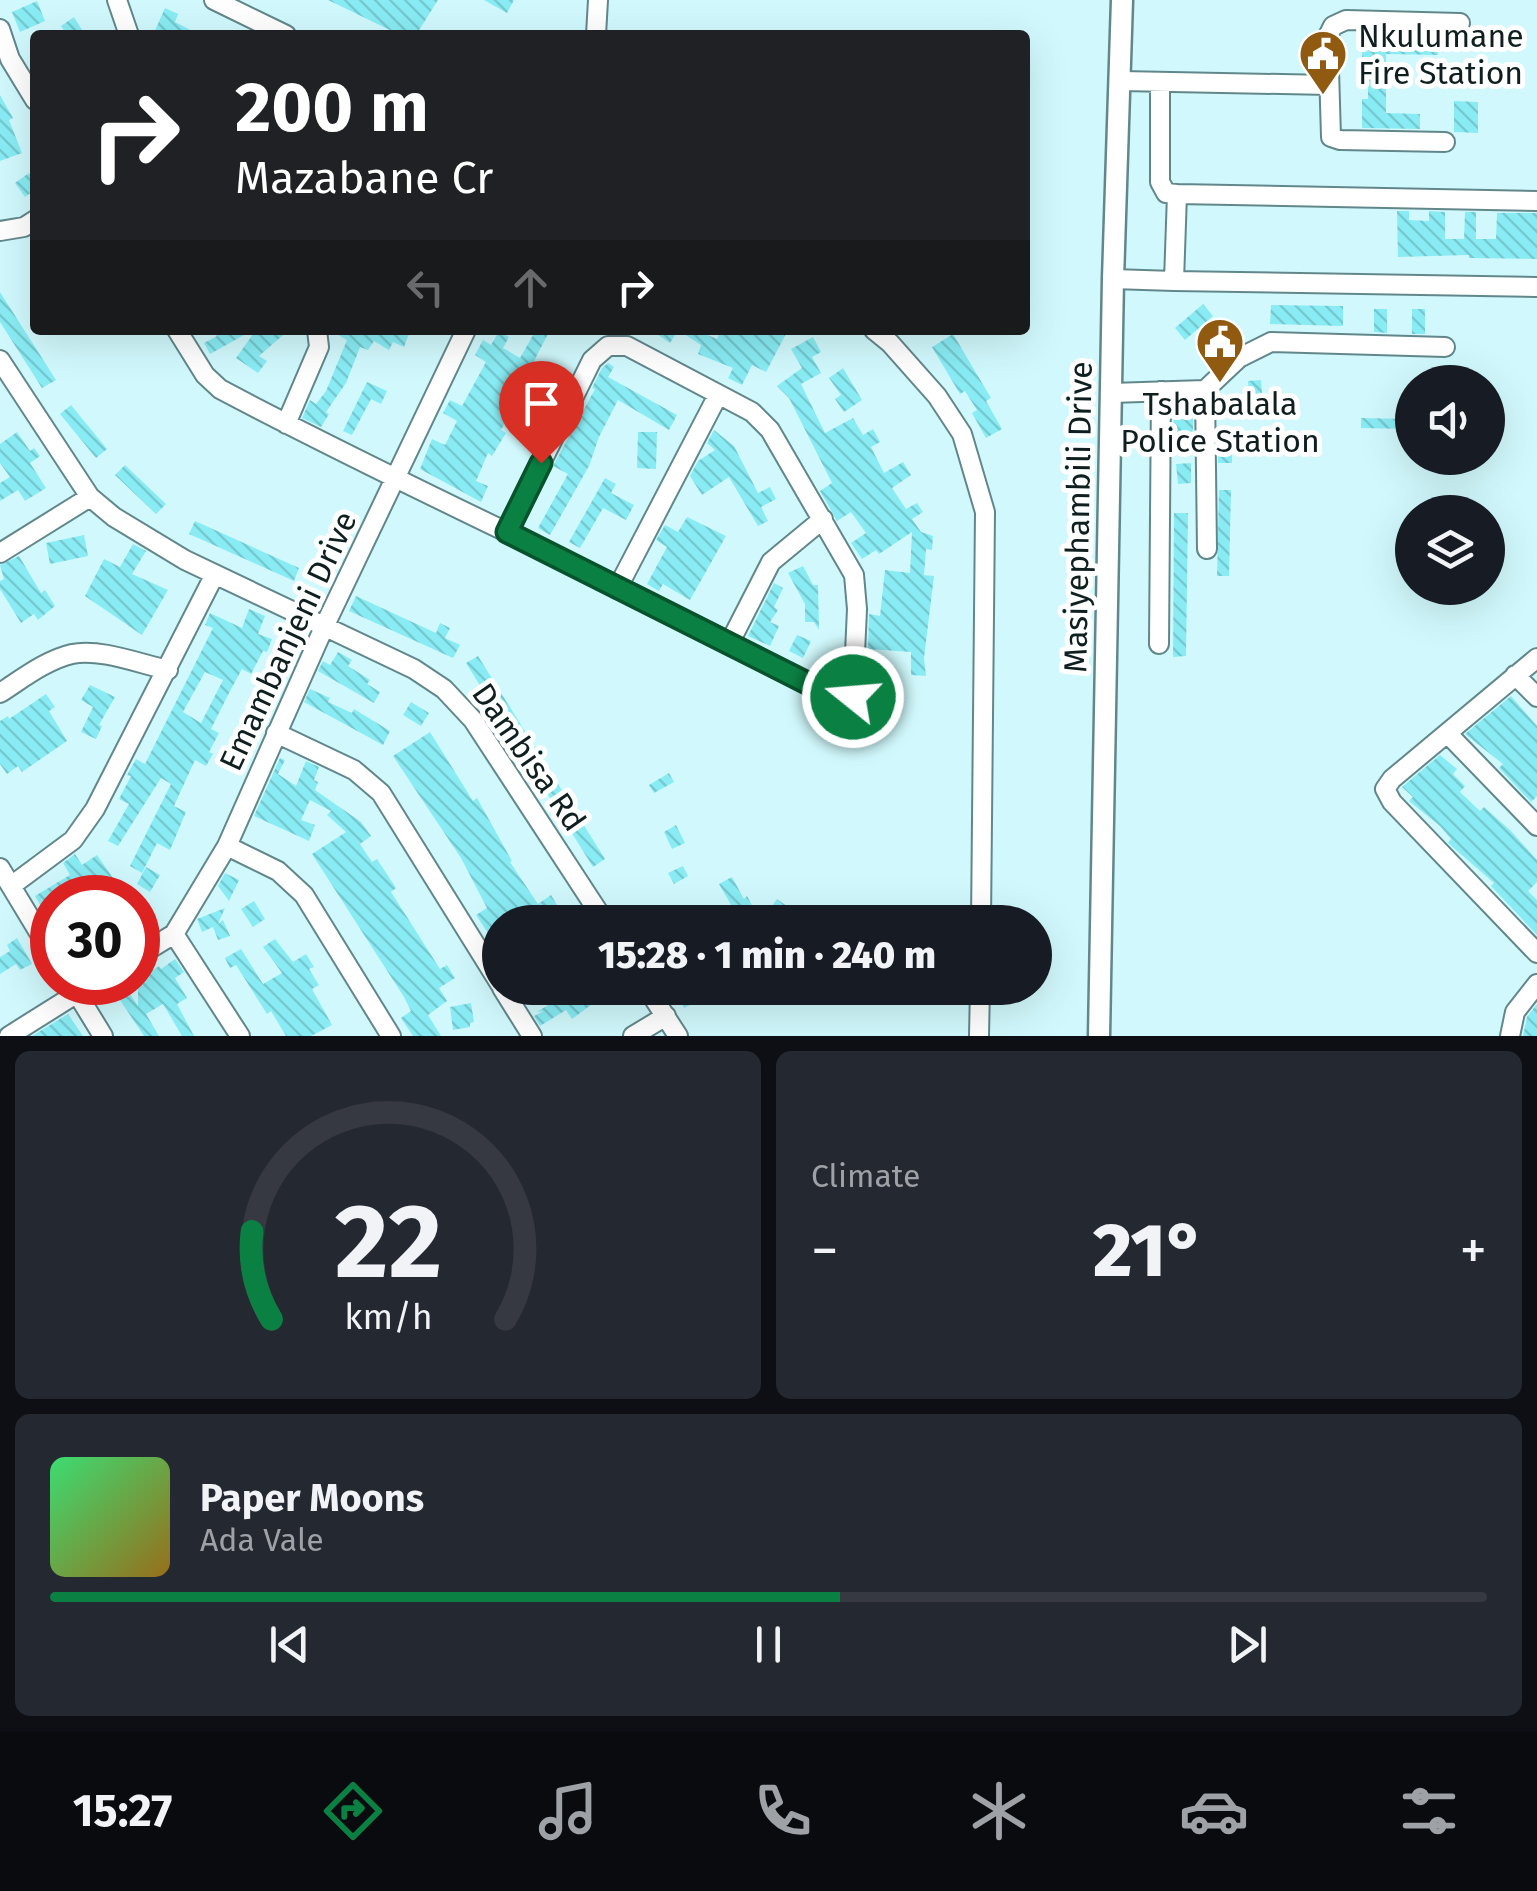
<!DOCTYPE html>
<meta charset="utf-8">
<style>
body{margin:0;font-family:"Fira Sans",sans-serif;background:#242831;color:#f1f3f6;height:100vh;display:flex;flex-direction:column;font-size:38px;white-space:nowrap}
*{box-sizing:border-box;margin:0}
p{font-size:32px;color:#9ea1a6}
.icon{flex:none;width:55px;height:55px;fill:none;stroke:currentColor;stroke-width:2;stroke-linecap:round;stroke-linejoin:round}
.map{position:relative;height:1036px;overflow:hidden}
.panel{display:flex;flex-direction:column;gap:15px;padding:15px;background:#0d0f14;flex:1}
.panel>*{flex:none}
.banner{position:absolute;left:30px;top:30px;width:1000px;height:305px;border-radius:10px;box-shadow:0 10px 40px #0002;background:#202124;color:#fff;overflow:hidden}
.controls{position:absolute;left:1395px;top:365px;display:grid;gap:20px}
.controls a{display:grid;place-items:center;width:110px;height:110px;border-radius:50%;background:#171b24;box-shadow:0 10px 40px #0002;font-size:50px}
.speed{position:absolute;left:30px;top:875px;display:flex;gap:20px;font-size:50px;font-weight:700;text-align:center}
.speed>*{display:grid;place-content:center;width:130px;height:130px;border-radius:50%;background:#171b24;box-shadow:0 10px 40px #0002;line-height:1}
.speed .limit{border:15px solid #d22;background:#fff;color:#111}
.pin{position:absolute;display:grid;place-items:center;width:85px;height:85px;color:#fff;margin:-102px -42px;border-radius:50% 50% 50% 0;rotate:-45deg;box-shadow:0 0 10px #0007}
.pin .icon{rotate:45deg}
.me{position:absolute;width:110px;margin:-55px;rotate:287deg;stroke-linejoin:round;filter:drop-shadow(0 0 8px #0008)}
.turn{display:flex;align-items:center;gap:35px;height:210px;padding:0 40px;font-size:45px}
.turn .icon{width:130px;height:130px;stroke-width:2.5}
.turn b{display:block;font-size:70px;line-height:85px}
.lanes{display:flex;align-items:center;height:95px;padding:0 40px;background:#0003;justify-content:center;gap:50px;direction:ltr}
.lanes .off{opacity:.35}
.big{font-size:75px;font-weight:800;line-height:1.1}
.panel .widget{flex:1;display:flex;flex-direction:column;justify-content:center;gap:15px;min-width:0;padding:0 35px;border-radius:15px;background:#242831}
.panel .dial{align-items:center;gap:0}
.dial svg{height:260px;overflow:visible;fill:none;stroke:#363941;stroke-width:7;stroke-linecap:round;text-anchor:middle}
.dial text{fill:#f1f3f6;stroke:none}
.song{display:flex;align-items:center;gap:30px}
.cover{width:120px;height:120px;border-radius:15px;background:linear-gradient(135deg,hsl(140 70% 55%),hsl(40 70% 35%))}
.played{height:10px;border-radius:5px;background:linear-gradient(90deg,#0b8043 55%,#363941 55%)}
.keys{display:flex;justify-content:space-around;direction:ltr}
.heat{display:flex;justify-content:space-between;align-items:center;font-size:55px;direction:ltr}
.panel .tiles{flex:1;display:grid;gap:15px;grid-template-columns:1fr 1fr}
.widget:last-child{grid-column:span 2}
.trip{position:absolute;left:482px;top:905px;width:570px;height:100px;border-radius:50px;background:#171b24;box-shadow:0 10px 40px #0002;font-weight:800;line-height:100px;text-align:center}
.dock{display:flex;height:160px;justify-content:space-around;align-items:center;background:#090b0e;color:#9ea1a6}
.dock .icon{width:70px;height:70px}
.dock .current{color:#0b8043}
.dock b{font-size:45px;color:#f1f3f6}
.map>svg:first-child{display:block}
.building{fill:url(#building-back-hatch);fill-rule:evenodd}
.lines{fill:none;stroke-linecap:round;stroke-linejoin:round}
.minor-casing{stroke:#62878a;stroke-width:22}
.major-casing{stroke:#62878a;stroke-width:25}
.minor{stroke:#fff;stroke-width:18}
.major{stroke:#fff;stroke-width:20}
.route-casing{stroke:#07532c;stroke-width:25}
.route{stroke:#0b8043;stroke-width:18}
.labels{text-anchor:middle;stroke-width:10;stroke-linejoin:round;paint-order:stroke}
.poi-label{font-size:32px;fill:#0f1e1f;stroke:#fff;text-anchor:start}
.street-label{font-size:32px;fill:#0f1e1f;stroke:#fff}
</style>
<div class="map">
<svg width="1537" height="1036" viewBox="0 0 1537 1036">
<defs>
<pattern id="building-back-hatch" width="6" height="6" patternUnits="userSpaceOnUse" patternTransform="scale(2.5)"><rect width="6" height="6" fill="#89ecf4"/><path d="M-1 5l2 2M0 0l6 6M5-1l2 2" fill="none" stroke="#75cad1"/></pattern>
</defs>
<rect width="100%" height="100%" fill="#d1f9fd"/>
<path class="building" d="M328,0H438L416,35H400Z
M484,0H514L507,13Z
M37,1L45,21L20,32L12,12Z
M165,8L178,14L175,22L200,35H153Z
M74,17L82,30L67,35L61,26Z
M1362,33L1438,35V55L1386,54V113L1420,114V129L1362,128V99H1368V66H1362Z
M0,95L13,118L9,120L22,153L0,161Z
M1454,101L1478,102V133L1454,132Z
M29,173L35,182V190L25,197L15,183Z
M1397,211H1409V220L1429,221V211L1445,212V239H1464L1465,212H1476V239H1496L1497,213H1537V259L1469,258V255L1398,257Z
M0,292L56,380L42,388L0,322Z
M1203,304L1213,316L1185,340L1175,328Z
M1271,305L1343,306V326L1270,324Z
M1374,309H1387V333L1374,332Z
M1412,309H1425V334H1412Z
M214,330H253L210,354L204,343L217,336Z
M256,330H289L259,356L267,361L258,373L236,358Z
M330,330H397L409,334L404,347L393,342L389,350L374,341L368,350L360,347L346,383L326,412L329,414L321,427L302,418L310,400L316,404L326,391L347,340Z
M536,330H550L533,363L552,372L544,389L527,381L501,430L506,433L492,456L488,453L476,481L488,486L481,502L420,469L432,439L445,445L457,421L443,413L450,400L462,406L486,362L475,355L483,340L491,345L499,331L509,337L503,348L520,358Z
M651,330H695L717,339L721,330H788L766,372L752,365L742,385L728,378L733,368L698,354L701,345L678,330L670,343Z
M1226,332L1237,345L1211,367L1200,355Z
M953,334L991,398L986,401L1002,429L986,438L972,413L977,410L965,391L960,394L932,347Z
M813,337L821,352L812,357L821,373L801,384L825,433L853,418L863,435L873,429L880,442L871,447L884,473L903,462L911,475L892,488L906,509L917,503L923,512L912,519L921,532L933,536L932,550L926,549L924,575L934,576L924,658L926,676L911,675V652L868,649L869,614L880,616L885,570L910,573L912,532L879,554L876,550L862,559L851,543L866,533L851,512L837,521L820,491L832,483L789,398L777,386L802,368L791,349Z
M608,363L614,367L608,377L677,415L669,430L618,400L599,437L589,466L550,535L538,528L568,474L553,466L595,389L592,388L602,368Z
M843,368L862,400L844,412L835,399L841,395L829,378Z
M1261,380L1263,407L1250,408L1248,381Z
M367,382L387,391L381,404L371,399L352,435L343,431Z
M71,405L107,449L96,458L60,414Z
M1174,413L1193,415V438L1173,437Z
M1361,418L1409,419V429L1361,428Z
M714,430L734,446L758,493L770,487L776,499L761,507L768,521L758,526L729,477L702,495L690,476L698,461L715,450L707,443Z
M17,432L30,451L34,448L40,456L30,463L46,488L25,501L18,490L0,501V483L10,477L0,463V444Z
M638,432H657L656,469L637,468Z
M1218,442H1232V463H1218Z
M1191,463V483L1178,484L1176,464Z
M125,465L166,504L156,514L115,475Z
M605,478L616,484L611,493L634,505L626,520L603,508L580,548L569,542Z
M1219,490H1231L1229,576H1217Z
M1174,513H1188L1186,656L1173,657Z
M687,517L726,536L690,600L663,584L659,591L647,584L667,547L656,540L665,525L678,532Z
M195,521L299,568L294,581L189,534Z
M84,535L88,556L50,564L46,543Z
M133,544L146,551L132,574L168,590L142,635L85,596L104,559L120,567Z
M19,556L41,593L45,590L55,606L38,620L34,614L21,623L0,589V581L4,579L0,565Z
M803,566L813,585H818L819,630L814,622H805V604L788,573Z
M774,583L783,588L774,607L778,610L770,622L779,626L770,646L748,636Z
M356,596L436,633L440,623L450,628L445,638L460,645L453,658L349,611Z
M249,609L265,616L258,634L272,639L267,652L263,651L251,674L242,669L228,695L211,729L219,733L209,752L213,754L206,766L195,760L174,806L186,812L170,850L157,843L142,873L130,866L171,784L161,778L118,846L108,841L129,804L119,799L131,776L127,775L136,759L145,764L213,628L205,625L210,613L242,628ZM205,672L223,680L201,723L183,712Z
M797,635L811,641L803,658L789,651Z
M338,652L352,660L348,666L370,680L367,684L380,692L374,703L318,671L323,661L330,665Z
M478,656L605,859L593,867L466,663Z
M90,685L115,697L99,725L102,726L96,739L81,732L93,707L81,700Z
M310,689L330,698L328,702L352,713L354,709L390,731L383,745L304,702Z
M46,694L55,707L49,711L67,741L22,772L18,766L7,774L0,764V721L8,716L9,719Z
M1511,696L1537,726V796L1531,802L1499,768L1503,764L1465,734Z
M411,702L429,713L421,726L403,715Z
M825,715L841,716L840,730L824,729Z
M430,732L473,801L477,798L512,861L510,862L538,904L551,895L562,913L548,922H500V951L476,915L487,908L461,858L393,756Z
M1440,755L1457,769L1453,774L1465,786L1460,792L1480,811L1484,807L1511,831L1537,860V882L1528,891L1537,900V935L1491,886L1494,883L1448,843L1451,839L1440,826L1409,801L1413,797L1402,787Z
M280,758L285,760L278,774L296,786L306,761L319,767L314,780L318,782L315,790L361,822L371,836L360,844L372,862L377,859L396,888L391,892L440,969L447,965L455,978L439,988L447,1001L428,1015L441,1036H413L401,1018L411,1011L404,997L312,854L346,832L327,815L331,811L310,800L301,820L315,825L309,841L254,816Z
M669,773L674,782L654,793L649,785Z
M676,825L685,843L672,849L664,832Z
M75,854L82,865L97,855L122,891L112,898H91L81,883L52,898V925L35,896L70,875L63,863Z
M683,866L688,876L674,884L668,873Z
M146,867L160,875L150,892L137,884Z
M225,873L239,880L229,901L218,886Z
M732,877L744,899L747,896L761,922H741L719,884Z
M777,899L795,912L788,922L769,910Z
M254,901L265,919L253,927L241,909Z
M225,908L218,924L223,920L230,936L218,940L213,927L202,932L197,919Z
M17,938L32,964L20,970L16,964L0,974V957L10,951L7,945Z
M275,939L293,962L306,954L314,967L309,969L319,985L312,989L332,1025L311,1036H286L271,1011L267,1014L236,965L230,968L225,958L241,949L263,984L282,973L263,947Z
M175,959L184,972L175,978L187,998L177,1004L194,1036H182L163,1004L146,1014L159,1036H144L108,982H122L138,1006V968L149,964L153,970L159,966L161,969Z
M575,988H614L572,1019L566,1010L540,1026L534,1016L544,1011L537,1012Z
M685,988H721L684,1008L676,992Z
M471,1003L474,1022L470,1023V1027L453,1030L450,1007Z
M1537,1004V1036H1523L1527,1017Z
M68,1014L83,1036H32Z"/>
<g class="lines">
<g class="minor-casing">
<path id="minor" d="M117,0L129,35
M214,0L286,35
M0,29L10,59L35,100
M596,35L598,0
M1121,81L1329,85
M1160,84V182L1166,193L1177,194
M1445,142L1340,140L1331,137L1328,36L1333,26L1346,20L1460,23
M1537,201L1177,194L1174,281L1537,287
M0,231L24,227L35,220
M1113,279L1174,281
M177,330L205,375L220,389C414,492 616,580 809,684L853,697L857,609L854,575L770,430L752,412L627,346H608L592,360L507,532
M874,330L890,343L937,396L962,434L985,512L981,922
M0,360L90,497L114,517L185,560L414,669L444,689L473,720L605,922
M1205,390L1207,549
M1111,393L1205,390L1239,358L1271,342L1445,347
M286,424L319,347L317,330
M0,553L90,497
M617,589L718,395
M730,642L771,562L823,519
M1159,644L1161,391
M1537,658L1392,779L1385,789L1392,802L1537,953
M1515,675L1537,697
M0,693C22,679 46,660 72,654C100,648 140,664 168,670
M276,733L354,770L381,793L500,984
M1447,733L1537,826
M227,846L278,871L304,895L391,1036
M0,868L52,954
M11,886L73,840L95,809L215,574
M174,934L240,1036
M138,956L174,934L227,846L325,625L466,330
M70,982L103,1036
M502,988L532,1036
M647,988L678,1036
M9,1036L95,982
M633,1036L666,1016
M979,1036L980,988
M1510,1036L1515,1012L1537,984"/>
</g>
<g class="major-casing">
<path id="major" d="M1099,1036L1113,279L1122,0"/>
</g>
<use href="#minor" class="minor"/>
<use href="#major" class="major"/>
</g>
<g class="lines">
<g class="route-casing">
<path id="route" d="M541,463L507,532L809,684L853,697"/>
</g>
<use href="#route" class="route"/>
</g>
<defs>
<g id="civic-pin" transform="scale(2.5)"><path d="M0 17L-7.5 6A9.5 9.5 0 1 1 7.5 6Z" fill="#915a11" stroke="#fff"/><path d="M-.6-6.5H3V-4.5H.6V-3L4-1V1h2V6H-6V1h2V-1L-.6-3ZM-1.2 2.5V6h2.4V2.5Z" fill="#fff"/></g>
</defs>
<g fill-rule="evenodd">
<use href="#civic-pin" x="1323" y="54"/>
<use href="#civic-pin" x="1220" y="342"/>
</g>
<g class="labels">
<g class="poi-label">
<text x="1358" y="47">Nkulumane<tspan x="1358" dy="37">Fire Station</tspan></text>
<text x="1220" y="415" text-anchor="middle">Tshabalala<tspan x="1220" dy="37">Police Station</tspan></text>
</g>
<g class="street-label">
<text transform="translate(1078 517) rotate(-89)" y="11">Masiyephambili Drive</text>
<text transform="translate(288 641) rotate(-65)" y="11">Emambanjeni Drive</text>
<text transform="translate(529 757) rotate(55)" y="11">Dambisa Rd</text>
</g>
</g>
</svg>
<div class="controls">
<a><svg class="icon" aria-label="sound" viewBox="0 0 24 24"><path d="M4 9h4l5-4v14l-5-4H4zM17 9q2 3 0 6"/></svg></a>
<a><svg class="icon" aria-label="layers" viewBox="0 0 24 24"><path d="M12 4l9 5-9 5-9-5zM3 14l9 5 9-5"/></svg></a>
</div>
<div class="speed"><div class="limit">30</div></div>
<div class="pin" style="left:541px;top:463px;background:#d93025"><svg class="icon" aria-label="arrive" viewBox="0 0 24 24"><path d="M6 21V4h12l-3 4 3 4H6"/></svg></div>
<svg class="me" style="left:853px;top:697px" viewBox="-20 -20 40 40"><circle r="17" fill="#0b8043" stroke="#fff" stroke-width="3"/><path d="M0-11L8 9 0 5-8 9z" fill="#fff"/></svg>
<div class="trip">15:28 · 1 min · 240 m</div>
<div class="banner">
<div class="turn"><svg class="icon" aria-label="right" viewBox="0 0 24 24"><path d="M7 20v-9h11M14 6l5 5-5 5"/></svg><div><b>200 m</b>Mazabane Cr</div></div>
<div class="lanes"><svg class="icon off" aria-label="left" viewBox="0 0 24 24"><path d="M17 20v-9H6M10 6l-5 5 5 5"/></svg><svg class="icon off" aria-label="ahead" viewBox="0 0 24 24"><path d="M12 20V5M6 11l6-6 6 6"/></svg><svg class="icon" aria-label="right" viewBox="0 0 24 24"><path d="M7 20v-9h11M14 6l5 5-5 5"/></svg></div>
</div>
</div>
<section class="panel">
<div class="tiles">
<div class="widget dial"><svg viewBox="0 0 100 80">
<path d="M14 69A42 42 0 1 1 86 69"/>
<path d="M14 69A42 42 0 0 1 8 42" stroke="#0b8043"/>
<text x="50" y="56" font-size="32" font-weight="700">22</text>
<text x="50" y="72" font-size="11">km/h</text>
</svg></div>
<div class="widget"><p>Climate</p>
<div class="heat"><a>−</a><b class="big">21°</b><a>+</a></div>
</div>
<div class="widget">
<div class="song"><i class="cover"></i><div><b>Paper Moons</b><p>Ada Vale</p></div></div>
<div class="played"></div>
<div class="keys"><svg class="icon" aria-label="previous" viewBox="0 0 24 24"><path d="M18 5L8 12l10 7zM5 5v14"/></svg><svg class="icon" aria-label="pause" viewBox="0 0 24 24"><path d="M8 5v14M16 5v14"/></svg><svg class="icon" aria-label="next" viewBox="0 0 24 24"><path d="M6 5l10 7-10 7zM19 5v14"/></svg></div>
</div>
</div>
</section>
<nav class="dock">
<b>15:27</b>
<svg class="icon current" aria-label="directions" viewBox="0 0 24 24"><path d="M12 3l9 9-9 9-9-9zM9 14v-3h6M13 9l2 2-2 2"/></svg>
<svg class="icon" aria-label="music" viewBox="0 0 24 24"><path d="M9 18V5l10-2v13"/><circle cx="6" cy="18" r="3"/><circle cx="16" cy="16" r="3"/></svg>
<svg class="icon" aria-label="phone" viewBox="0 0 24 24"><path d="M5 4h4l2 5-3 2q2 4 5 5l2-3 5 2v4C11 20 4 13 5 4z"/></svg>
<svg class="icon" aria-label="climate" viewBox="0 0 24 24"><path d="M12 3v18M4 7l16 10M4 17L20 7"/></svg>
<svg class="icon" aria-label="car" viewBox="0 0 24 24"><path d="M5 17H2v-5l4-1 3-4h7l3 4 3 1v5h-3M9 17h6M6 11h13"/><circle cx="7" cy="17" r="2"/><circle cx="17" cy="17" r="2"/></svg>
<svg class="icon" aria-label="filters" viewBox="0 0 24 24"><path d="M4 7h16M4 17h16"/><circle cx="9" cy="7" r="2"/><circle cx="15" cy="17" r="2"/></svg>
</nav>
